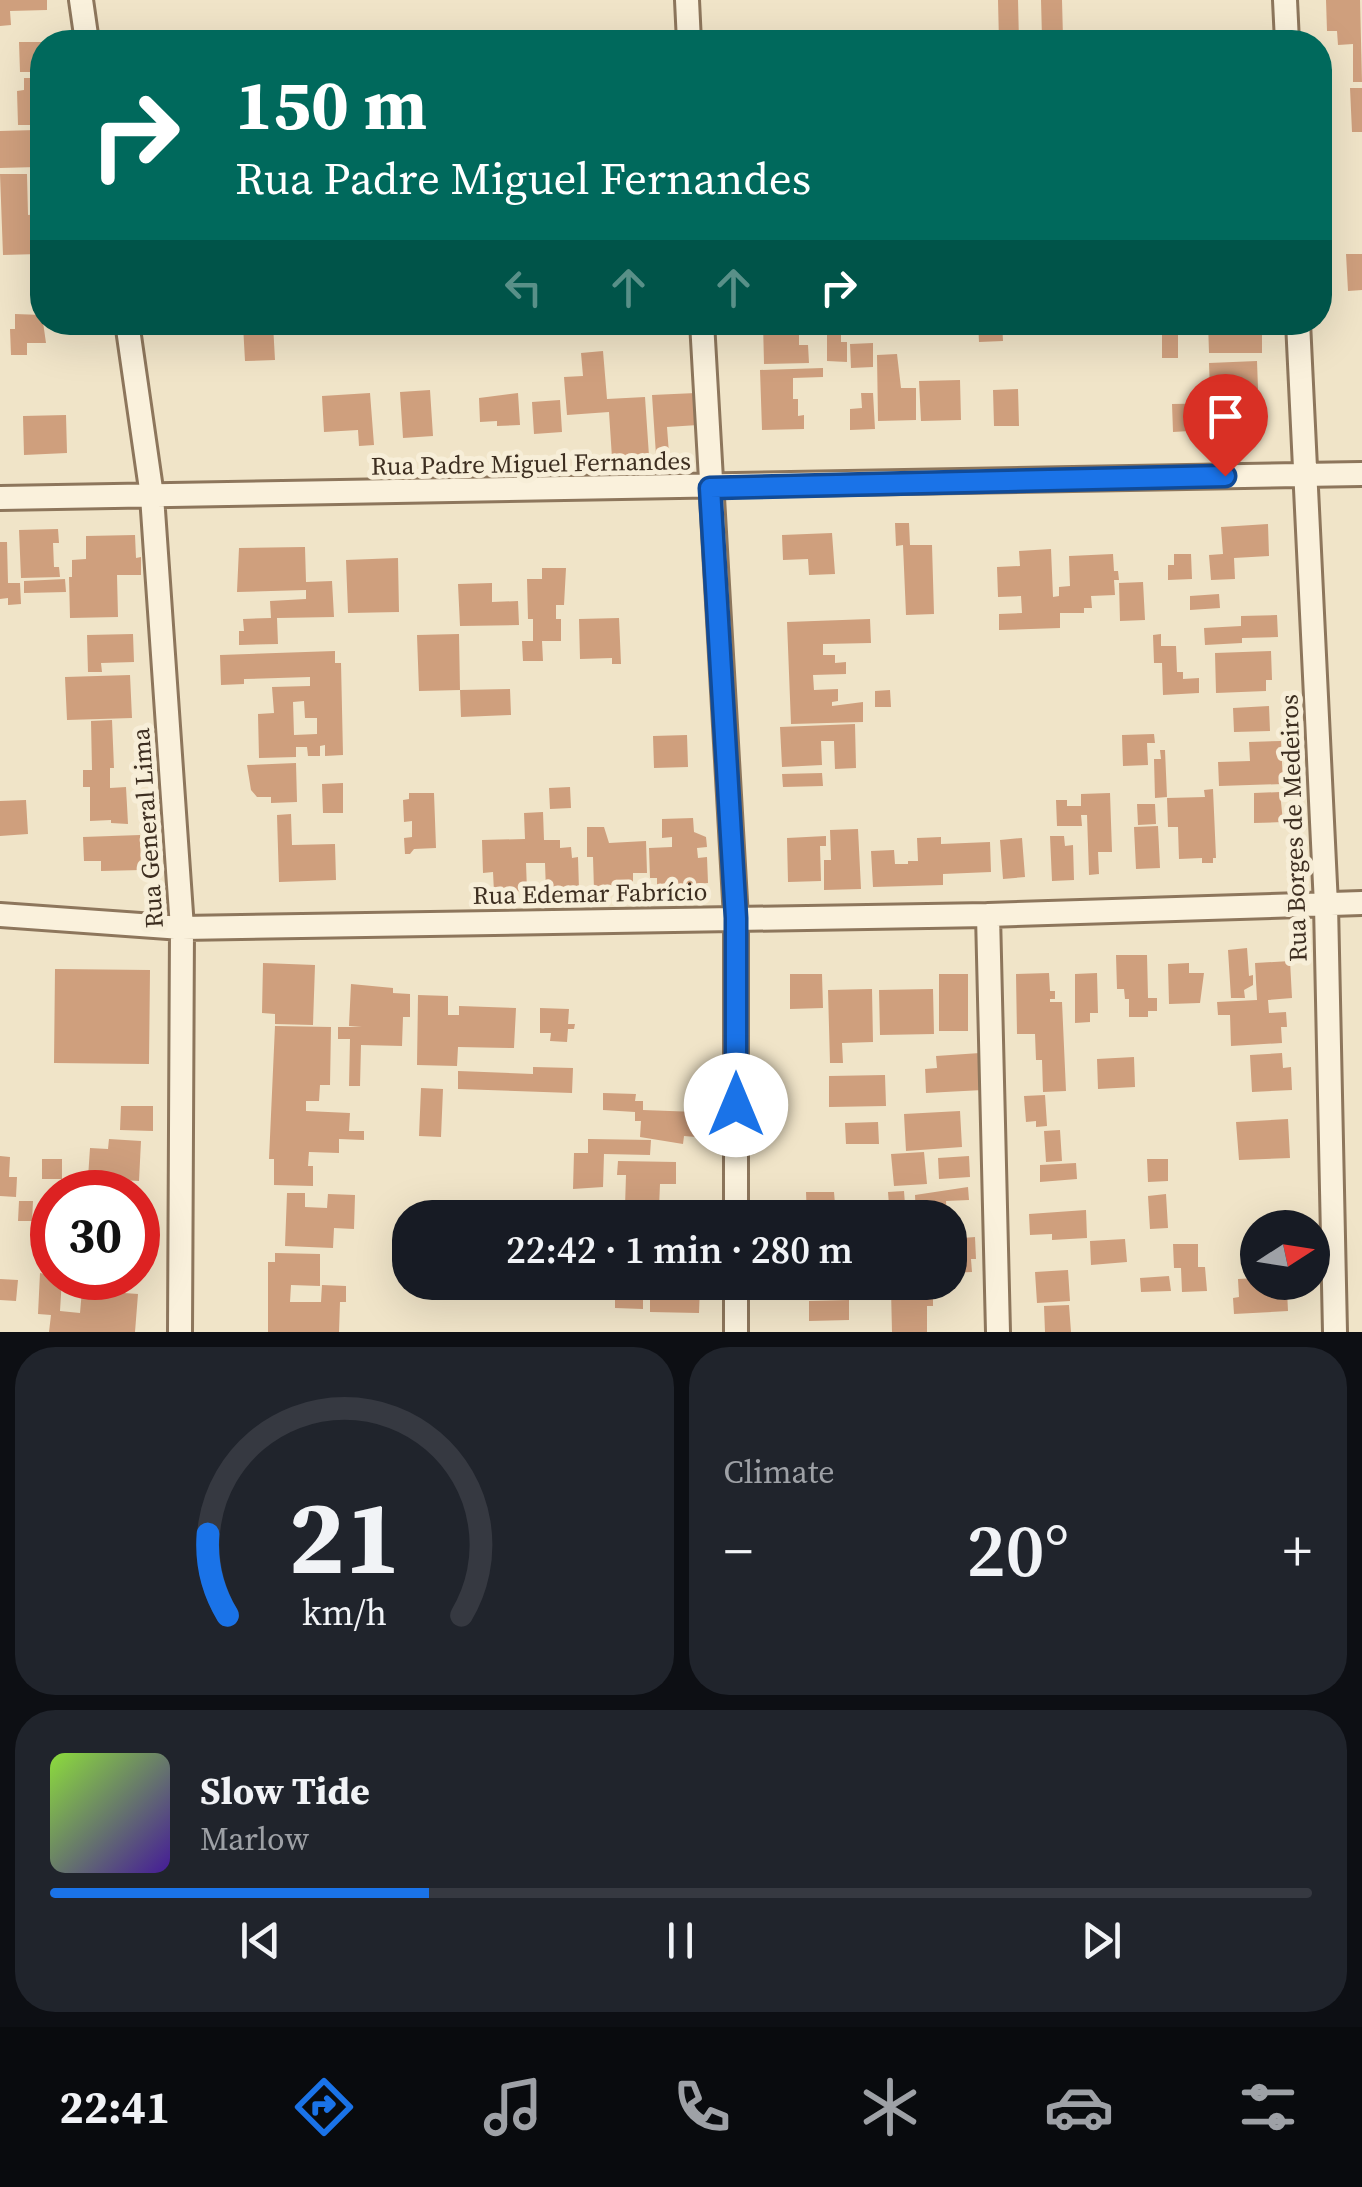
<!DOCTYPE html>
<meta charset="utf-8">
<style>
body{margin:0;font-family:"Source Serif 4",serif;background:#20242c;color:#f1f3f6;height:100vh;display:flex;flex-direction:column;font-size:38px;white-space:nowrap}
*{box-sizing:border-box;margin:0}
p{font-size:32px;color:#9ea1a6}
.icon{flex:none;width:55px;height:55px;fill:none;stroke:currentColor;stroke-width:2;stroke-linecap:round;stroke-linejoin:round}
.map{position:relative;height:1332px;overflow:hidden}
.details{display:flex;flex-direction:column;gap:15px;padding:15px;background:#0d0f14;flex:1}
.details>*{flex:none}
.guide{position:absolute;left:30px;top:30px;width:1302px;height:305px;border-radius:40px;box-shadow:0 10px 40px #0002;background:#00695c;color:#fff;overflow:hidden}
.needle{width:65px;rotate:78deg}
.buttons{position:absolute;left:1240px;top:1210px;display:grid;gap:20px}
.buttons a{display:grid;place-items:center;width:90px;height:90px;border-radius:50%;background:#171b24;box-shadow:0 10px 40px #0002;font-size:50px}
.speed{position:absolute;left:30px;top:1170px;display:flex;gap:20px;font-size:50px;font-weight:700;text-align:center}
.speed>*{display:grid;place-content:center;width:130px;height:130px;border-radius:50%;background:#171b24;box-shadow:0 10px 40px #0002;line-height:1}
.speed .limit{border:15px solid #d22;background:#fff;color:#111}
.pin{position:absolute;display:grid;place-items:center;width:85px;height:85px;color:#fff;margin:-102px -42px;border-radius:50% 50% 50% 0;rotate:-45deg;box-shadow:0 0 10px #0007}
.pin .icon{rotate:45deg}
.me{position:absolute;width:110px;margin:-55px;rotate:0deg;stroke-linejoin:round;filter:drop-shadow(0 0 8px #0008)}
.turn{display:flex;align-items:center;gap:35px;height:210px;padding:0 40px;font-size:45px}
.turn .icon{width:130px;height:130px;stroke-width:2.5}
.turn b{display:block;font-size:70px;line-height:85px}
.lanes{display:flex;align-items:center;height:95px;padding:0 40px;background:#0003;justify-content:center;gap:50px;direction:ltr}
.lanes .off{opacity:.35}
.big{font-size:75px;font-weight:600;line-height:1.1}
.details .tile{flex:1;display:flex;flex-direction:column;justify-content:center;gap:15px;min-width:0;padding:0 35px;border-radius:40px;background:#20242c}
.details .dial{align-items:center;gap:0}
.dial svg{height:260px;overflow:visible;fill:none;stroke:#363941;stroke-width:7;stroke-linecap:round;text-anchor:middle}
.dial text{fill:#f1f3f6;stroke:none}
.song{display:flex;align-items:center;gap:30px}
.cover{width:120px;height:120px;border-radius:15px;background:linear-gradient(135deg,hsl(90 70% 55%),hsl(260 70% 35%))}
.played{height:10px;border-radius:5px;background:linear-gradient(90deg,#1a73e8 30%,#363941 30%)}
.keys{display:flex;justify-content:space-around;direction:ltr}
.heat{display:flex;justify-content:space-between;align-items:center;font-size:55px;direction:ltr}
.details .tiles{flex:1;display:grid;gap:15px;grid-template-columns:1fr 1fr}
.tile:last-child{grid-column:span 2}
.trip{position:absolute;left:392px;top:1200px;width:575px;height:100px;border-radius:40px;background:#171b24;box-shadow:0 10px 40px #0002;font-weight:600;line-height:100px;text-align:center}
.tab-bar{display:flex;height:160px;justify-content:space-around;align-items:center;background:#090b0e;color:#9ea1a6}
.tab-bar .icon{width:70px;height:70px}
.tab-bar .current{color:#1a73e8}
.tab-bar b{font-size:45px;color:#f1f3f6}
.map>svg:first-child{display:block}
.building{fill:#cf9f7d;fill-rule:evenodd}
.lines{fill:none;stroke-linecap:round;stroke-linejoin:round}
.minor-casing{stroke:#8d765c;stroke-width:28}
.minor{stroke:#faf1dc;stroke-width:22}
.route-casing{stroke:#114b97;stroke-width:25}
.route{stroke:#1a73e8;stroke-width:18}
.labels{text-anchor:middle;stroke-width:10;stroke-linejoin:round;paint-order:stroke}
.street-label{font-size:25px;fill:#3d2e20;stroke:#f7eed8}
</style>
<div class="map">
<svg width="1362" height="1332" viewBox="0 0 1362 1332">
<rect width="100%" height="100%" fill="#f0e4c8"/>
<path class="building" d="M0,0H47V10L10,11L11,25L0,26Z
M998,0H1018L1019,42H999Z
M1041,0H1062L1063,38H1042Z
M1326,0H1360L1362,82H1353V44L1338,45L1337,31H1327Z
M19,42H42V72H20Z
M24,78H42V125H18L17,91L24,90Z
M1350,88H1362V132H1352Z
M36,130L37,167L0,168V131Z
M0,174H27L28,215L38,214L39,254L3,255Z
M1346,254H1362V290L1348,291Z
M15,314L42,315L46,343H27V355H11L10,329H15Z
M763,322H799V345H808L809,363L764,364Z
M978,322H1002L1003,341L979,342Z
M1162,322H1178V358H1162Z
M1208,322H1262V353H1209Z
M273,324L275,360L245,361L243,325Z
M827,324L841,325V342H847V362L827,361Z
M873,343V367L851,368L850,344Z
M603,351L607,399L645,397L649,456L612,458L609,412L567,415L564,377L583,376L581,353Z
M897,354L901,388H916V420L878,421L877,355Z
M1257,361L1258,389L1210,391L1209,363Z
M823,368V377L793,378V399H798V416L804,415V429L762,430L760,370Z
M960,380L961,420L921,421L919,381Z
M1018,389L1019,426H994L993,390Z
M430,390L433,436L403,438L400,392Z
M370,393L374,445L359,446L358,430L324,432L322,396Z
M518,393L520,425L497,426V421L480,422L479,398Z
M696,393L698,425L667,427L669,454L656,455L652,395Z
M861,393H873L875,429L850,430V409L862,408Z
M1243,396L1244,426L1212,427L1211,424H1201V428H1190V431L1173,432L1172,404L1231,403L1230,397Z
M560,400L562,432L534,434L532,402Z
M66,415L67,453L24,455L23,416Z
M895,523H909L910,545H932L934,614L906,615L903,545L896,546Z
M1268,524L1269,556L1234,558L1235,579L1211,580L1209,555L1223,554L1221,527Z
M58,529L59,543H53L54,567H59L60,577L21,578L19,530Z
M832,533L835,574L809,575L808,559L783,560L782,535Z
M135,535L136,558L141,557V575H117L118,617L70,618L69,577H72V560L86,559V536Z
M0,542H7L8,583H20L21,604L8,605V598L0,599Z
M305,547L306,582L332,581L334,617L277,618L278,644L239,645V631H244L243,619L271,618L270,601L306,599V590L237,592L239,548Z
M1051,549L1053,597L1059,596V587L1070,586L1069,556L1113,554L1114,571H1118L1119,580H1114L1115,595L1091,596L1092,608H1084V613H1060V628L999,630V614L1022,613L1021,596L998,597L997,567L1020,566L1019,551Z
M1174,554H1191L1192,579L1168,580V565H1174Z
M398,558L399,612L348,613L346,560Z
M542,568H566L564,605H556V619H561V641H542L543,661H523L522,641H533V619H528L527,579H542Z
M65,579L66,592L24,593V581Z
M1143,582L1145,620L1120,621L1119,583Z
M492,583V602L518,601L519,625L460,626L458,584Z
M1219,594L1220,608L1190,610V596Z
M1277,615L1278,637L1242,638V643L1205,645L1204,628L1241,626V616Z
M619,618L621,664H612V658L580,659L579,619Z
M870,619L871,643L823,644V655H835V663L846,662V674L813,675L814,690L838,689V701L832,702V706L863,702V722L791,724L787,622Z
M133,634L134,662L101,663L102,672H88L87,635Z
M459,634L460,690L419,691L417,635Z
M1161,634V646H1176L1177,672H1183V679L1199,678V693L1163,695L1162,663H1154L1153,635Z
M335,651V663H341L343,755L325,756V745L320,746V756H308L307,747H296V757L259,758L258,714L274,713L272,687L310,686V677L244,679V684L221,685L220,655ZM304,701L305,718H317V734L294,735L293,702Z
M1271,651L1272,680H1266V691L1216,693L1215,653Z
M130,675L132,718L67,720L65,677Z
M510,689L511,715L461,717L460,690Z
M890,690L891,707H875V691Z
M1269,706L1270,731L1234,732L1233,708Z
M112,720L114,768H110V788L126,787L128,824L111,823V820L90,821V787H83V770H92L91,721Z
M855,724L856,768L835,769L834,741H821L822,765L782,767L780,727Z
M1154,734L1155,743H1147L1148,765L1123,766L1122,735Z
M687,735L688,767L654,768L653,736Z
M1281,741L1283,784L1219,786L1218,762L1250,761L1249,742Z
M1160,750H1165L1167,797L1155,798L1154,759H1161Z
M296,763L297,802L271,803V797H257L251,790L247,765Z
M822,773L823,786L783,787L782,774Z
M343,783V813H323L322,784Z
M570,787L571,808L550,809L549,788Z
M1213,789L1216,858H1213V863H1202V858L1179,859L1178,827H1168L1167,798L1205,797L1204,790Z
M1280,792L1283,822L1254,823V793Z
M409,793H434L436,848L414,849L410,854H405L404,838L412,837V821L404,822L403,800L409,799Z
M1110,793L1112,852H1098L1099,874L1089,875L1087,815H1081L1082,826H1057L1056,800H1067V806H1081V794Z
M26,800L28,834L0,836V801Z
M1137,804H1155L1156,824L1138,825Z
M543,812L544,840H560V848L571,847L572,858L578,857L579,890L546,891L545,863H526L527,891L494,892L493,872L483,873L482,840L525,839L524,813Z
M291,814L292,845L335,844L336,880L279,882L277,815Z
M693,818L694,832L706,837L707,847L697,848L698,858L707,857L708,883L657,887V878H650L649,848L672,847V837L662,838V819Z
M1158,826L1160,868L1136,869L1134,827Z
M587,827H604L609,843L646,841L647,873H633V887L618,888L609,894H589L588,890H594L593,857H587Z
M858,829L861,889L824,890V860H831L830,830Z
M140,835L141,870L101,871V861H84L83,837Z
M826,836V846H820L821,881L788,882L787,838Z
M1050,836H1064L1065,846L1073,845L1074,880L1052,881Z
M941,837V844L990,842L991,872L943,874V885L873,887L871,851L894,850L895,864H908V861H918L917,838Z
M1022,838L1025,877L1003,879L1000,840Z
M1247,948L1249,976L1253,975V985L1244,990L1245,998H1231L1228,950Z
M1116,955H1147L1148,998H1157V1011H1148V1017H1129V999H1125L1124,989H1117Z
M1290,961L1292,998L1268,1000L1269,1013L1286,1012L1287,1027H1281L1282,1043L1231,1046L1230,1015H1218L1217,1002L1257,1000L1255,963Z
M263,963L315,965L313,1025L275,1024V1014L262,1013Z
M1189,963V973H1204L1200,1003L1169,1004L1168,964Z
M55,969L150,970L149,1064L54,1063Z
M1049,973L1050,991H1055V999H1050V1002H1062L1066,1091L1043,1092L1042,1060H1036L1035,1034H1017L1016,974Z
M1097,973L1098,1013H1090V1022L1075,1023V974Z
M790,974H822L823,1008L790,1009Z
M939,974H968V1031H939Z
M351,984L393,988V993L410,994V1017H403L402,1046L361,1045L360,1086H349L350,1039H338V1027H362L349,1026Z
M872,989L873,1042L842,1043L843,1063H830L828,990Z
M933,989L934,1034L880,1035L879,990Z
M418,995L448,996V1015H459V1006L516,1008L514,1048L458,1047L457,1066L417,1065Z
M540,1008L569,1009L568,1024H575L574,1029H568L567,1042L550,1041L551,1033H540Z
M275,1026L331,1027L330,1085H320L319,1101H306V1111L350,1113L349,1131H364V1140L339,1139V1153L309,1152L308,1166H313V1186L274,1185V1159H269Z
M980,1053L983,1090L926,1093L925,1069L937,1068L936,1056Z
M1282,1053L1283,1068L1291,1067L1292,1090L1252,1092L1250,1055Z
M1134,1057L1135,1087L1098,1089L1097,1059Z
M533,1067L573,1068L572,1093L458,1089V1071L533,1074Z
M885,1075L886,1106L829,1107V1076Z
M421,1088L443,1089L441,1137L419,1136Z
M603,1093L636,1094L635,1101H643V1110L697,1112L696,1137L684,1136L683,1144L640,1137L641,1121H635V1112L603,1110Z
M1045,1095L1047,1126L1036,1127V1121L1026,1122L1024,1096Z
M121,1106H153V1131L120,1130Z
M960,1111L962,1147L906,1151L904,1114Z
M1288,1119L1290,1158L1239,1160L1236,1122Z
M878,1122L879,1144H846L845,1123Z
M1060,1130L1062,1161L1046,1162L1044,1131Z
M109,1139L141,1141L139,1181L88,1178L90,1148L108,1149Z
M588,1139L651,1140L650,1155L604,1154L603,1187L573,1189L574,1153H588Z
M924,1152L927,1184L894,1186L891,1154Z
M0,1156L10,1157L9,1177H17L16,1197L0,1196Z
M969,1156L970,1177L939,1179L938,1158Z
M42,1159H62V1179H42Z
M1147,1159H1168V1181L1148,1182Z
M618,1161L676,1162V1184H660L659,1208L625,1207L626,1175H617Z
M1076,1163L1077,1179L1040,1182V1165Z
M968,1187L969,1200L946,1201L947,1218H916L915,1195Z
M904,1191L906,1218H890L888,1192Z
M806,1192H834L835,1204H844L845,1218H807Z
M287,1193H305V1207L327,1208L328,1194L355,1195L354,1229L334,1228L333,1248L285,1246Z
M1166,1194L1168,1228L1150,1229L1148,1196Z
M19,1201H33L32,1221H18Z
M550,1205L623,1208V1218L549,1217Z
M1086,1210L1087,1238L1052,1240V1234L1030,1235L1029,1214Z
M975,1237L976,1259H971L972,1272L950,1273V1239Z
M1125,1239L1127,1262L1091,1265L1090,1241Z
M1173,1244H1198V1267H1205L1207,1291L1182,1292L1181,1268H1174Z
M275,1253L320,1254V1286L291,1285L290,1302H321L322,1285L346,1286V1302H340L339,1332H268V1262H275Z
M1068,1270L1070,1301L1037,1303L1035,1272Z
M40,1273L62,1278L60,1311L80,1313L82,1290L138,1294L135,1332H49L51,1315L38,1314Z
M1169,1276L1171,1291L1141,1292L1140,1278Z
M1258,1278V1282H1282L1283,1291H1287L1288,1311L1234,1314L1233,1298L1239,1297L1238,1279Z
M0,1279L18,1280L16,1301L0,1300Z
M607,1282H629V1289H644V1295H650V1286H658L659,1282H690V1287H700L699,1313L650,1312V1300H643V1309L615,1308V1287H607Z
M803,1282H873V1292L844,1293L843,1286L804,1288Z
M891,1290H933V1306H927V1332H892Z
M849,1300V1320L809,1321V1301Z
M1069,1305L1071,1332H1045L1044,1306Z"/>
<g class="lines">
<g class="minor-casing">
<path id="minor" d="M81,0L87,42
M687,0L689,42
M1285,0L1287,42
M127,322L152,496L182,928L180,1332
M702,322L736,918V1218
M1298,322L1326,905L1335,1332
M0,498L1362,474
M0,915L182,928L988,915L1362,903
M988,915L998,1332
M736,1282V1332"/>
</g>
<use href="#minor" class="minor"/>
</g>
<g class="lines">
<g class="route-casing">
<path id="route" d="M736,1105V918L710,488L1225,476"/>
</g>
<use href="#route" class="route"/>
</g>
<g class="labels">
<g class="street-label">
<text transform="translate(531 463) rotate(-1)" y="9">Rua Padre Miguel Fernandes</text>
<text transform="translate(147 828) rotate(-94)" y="9">Rua General Lima</text>
<text transform="translate(1293 828) rotate(-92)" y="9">Rua Borges de Medeiros</text>
<text transform="translate(590 893) rotate(-1)" y="9">Rua Edemar Fabrício</text>
</g>
</g>
</svg>
<div class="buttons">
<a><svg class="needle" viewBox="-14 -14 28 28"><path d="M0-13l5 13h-10z" fill="#e53935"/><path d="M0 13l5-13h-10z" fill="#9ea1a6"/></svg></a>
</div>
<div class="speed"><div class="limit">30</div></div>
<div class="pin" style="left:1225px;top:476px;background:#d93025"><svg class="icon" aria-label="arrive" viewBox="0 0 24 24"><path d="M6 21V4h12l-3 4 3 4H6"/></svg></div>
<svg class="me" style="left:736px;top:1105px" viewBox="-20 -20 40 40"><circle r="19" fill="#fff"/><path d="M0-13L10 11 0 6-10 11z" fill="#1a73e8"/></svg>
<div class="trip">22:42 · 1 min · 280 m</div>
<div class="guide">
<div class="turn"><svg class="icon" aria-label="right" viewBox="0 0 24 24"><path d="M7 20v-9h11M14 6l5 5-5 5"/></svg><div><b>150 m</b>Rua Padre Miguel Fernandes</div></div>
<div class="lanes"><svg class="icon off" aria-label="left" viewBox="0 0 24 24"><path d="M17 20v-9H6M10 6l-5 5 5 5"/></svg><svg class="icon off" aria-label="ahead" viewBox="0 0 24 24"><path d="M12 20V5M6 11l6-6 6 6"/></svg><svg class="icon off" aria-label="ahead" viewBox="0 0 24 24"><path d="M12 20V5M6 11l6-6 6 6"/></svg><svg class="icon" aria-label="right" viewBox="0 0 24 24"><path d="M7 20v-9h11M14 6l5 5-5 5"/></svg></div>
</div>
</div>
<section class="details">
<div class="tiles">
<div class="tile dial"><svg viewBox="0 0 100 80">
<path d="M14 69A42 42 0 1 1 86 69"/>
<path d="M14 69A42 42 0 0 1 8 44" stroke="#1a73e8"/>
<text x="50" y="56" font-size="32" font-weight="700">21</text>
<text x="50" y="72" font-size="11">km/h</text>
</svg></div>
<div class="tile"><p>Climate</p>
<div class="heat"><a>−</a><b class="big">20°</b><a>+</a></div>
</div>
<div class="tile">
<div class="song"><i class="cover"></i><div><b>Slow Tide</b><p>Marlow</p></div></div>
<div class="played"></div>
<div class="keys"><svg class="icon" aria-label="previous" viewBox="0 0 24 24"><path d="M18 5L8 12l10 7zM5 5v14"/></svg><svg class="icon" aria-label="pause" viewBox="0 0 24 24"><path d="M8 5v14M16 5v14"/></svg><svg class="icon" aria-label="next" viewBox="0 0 24 24"><path d="M6 5l10 7-10 7zM19 5v14"/></svg></div>
</div>
</div>
</section>
<nav class="tab-bar">
<b>22:41</b>
<svg class="icon current" aria-label="directions" viewBox="0 0 24 24"><path d="M12 3l9 9-9 9-9-9zM9 14v-3h6M13 9l2 2-2 2"/></svg>
<svg class="icon" aria-label="music" viewBox="0 0 24 24"><path d="M9 18V5l10-2v13"/><circle cx="6" cy="18" r="3"/><circle cx="16" cy="16" r="3"/></svg>
<svg class="icon" aria-label="phone" viewBox="0 0 24 24"><path d="M5 4h4l2 5-3 2q2 4 5 5l2-3 5 2v4C11 20 4 13 5 4z"/></svg>
<svg class="icon" aria-label="climate" viewBox="0 0 24 24"><path d="M12 3v18M4 7l16 10M4 17L20 7"/></svg>
<svg class="icon" aria-label="car" viewBox="0 0 24 24"><path d="M5 17H2v-5l4-1 3-4h7l3 4 3 1v5h-3M9 17h6M6 11h13"/><circle cx="7" cy="17" r="2"/><circle cx="17" cy="17" r="2"/></svg>
<svg class="icon" aria-label="filters" viewBox="0 0 24 24"><path d="M4 7h16M4 17h16"/><circle cx="9" cy="7" r="2"/><circle cx="15" cy="17" r="2"/></svg>
</nav>
